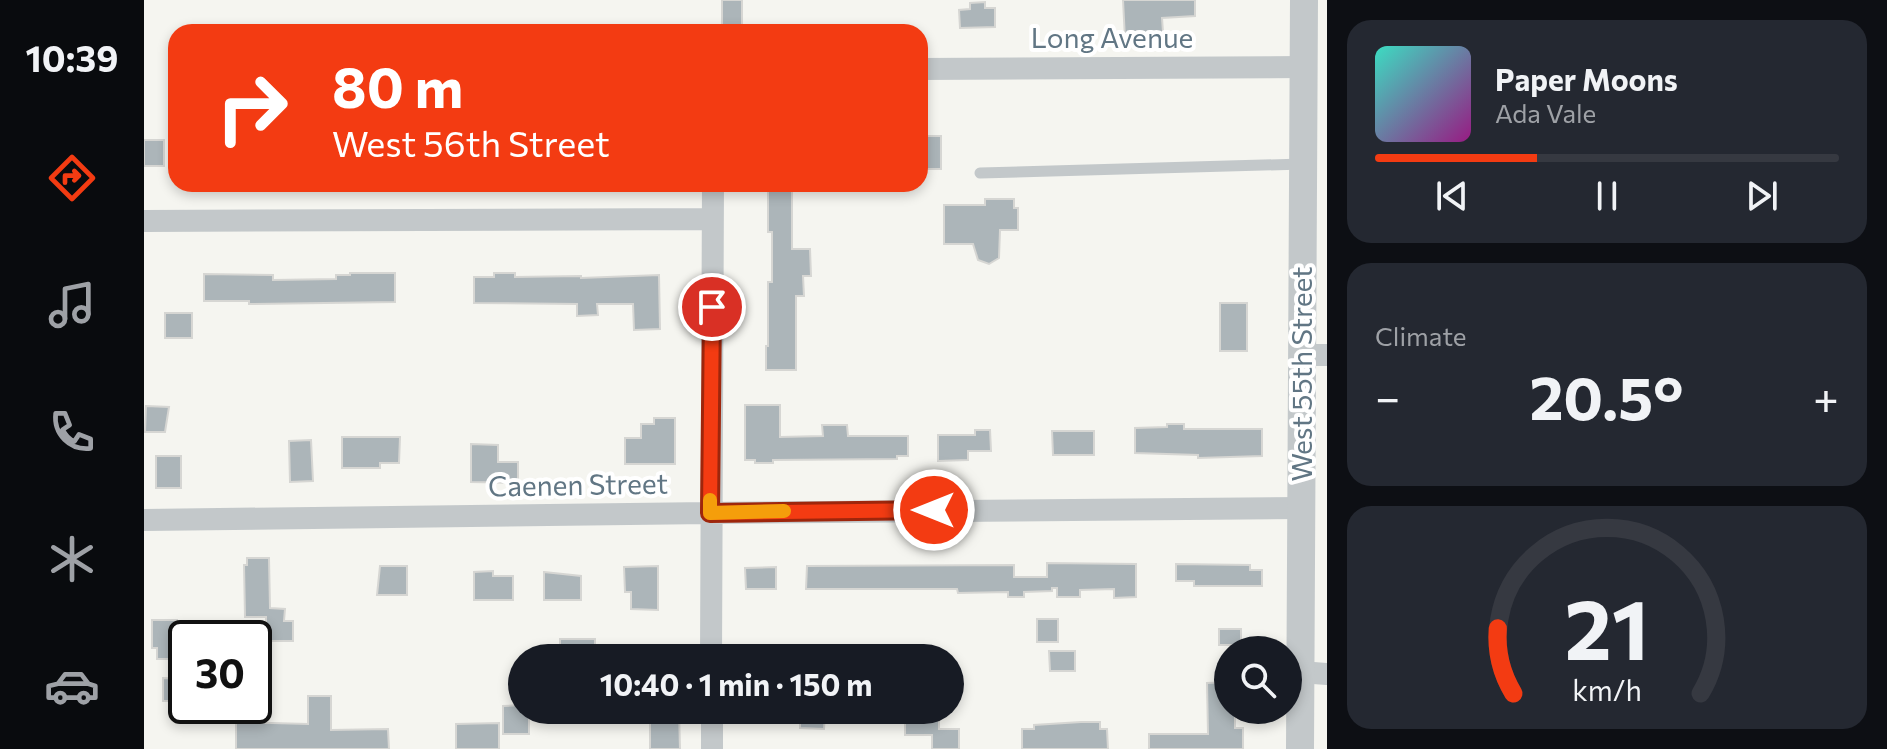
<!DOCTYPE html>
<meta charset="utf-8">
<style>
body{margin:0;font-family:Commissioner,sans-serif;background:#242831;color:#f1f3f6;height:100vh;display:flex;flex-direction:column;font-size:30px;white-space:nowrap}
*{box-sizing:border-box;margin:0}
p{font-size:26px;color:#9ea1a6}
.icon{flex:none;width:44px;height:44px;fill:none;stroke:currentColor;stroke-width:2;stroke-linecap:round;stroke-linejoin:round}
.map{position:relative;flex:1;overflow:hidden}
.side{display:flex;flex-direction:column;gap:20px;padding:20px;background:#0d0f14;width:560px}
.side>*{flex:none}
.hud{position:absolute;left:24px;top:24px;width:760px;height:168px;border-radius:24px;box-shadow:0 4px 12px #0003;background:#f33b12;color:#fff;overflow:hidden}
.fabs{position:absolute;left:1070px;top:636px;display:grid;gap:16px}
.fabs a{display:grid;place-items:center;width:88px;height:88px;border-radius:50%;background:#171b24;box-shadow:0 4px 12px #0003;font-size:40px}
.speed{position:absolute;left:24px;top:620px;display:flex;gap:16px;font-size:40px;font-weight:700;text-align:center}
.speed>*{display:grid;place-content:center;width:104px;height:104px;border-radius:50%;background:#171b24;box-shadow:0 4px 12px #0003;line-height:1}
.speed .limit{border:4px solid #111;border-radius:12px;background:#fff;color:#111}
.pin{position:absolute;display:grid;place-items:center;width:68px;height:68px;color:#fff;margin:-34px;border:4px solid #fff;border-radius:50%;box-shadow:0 2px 8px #0007}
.me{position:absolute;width:88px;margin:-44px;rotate:270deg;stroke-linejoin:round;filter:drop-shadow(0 0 6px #0008)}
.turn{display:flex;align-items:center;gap:28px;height:168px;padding:0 32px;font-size:36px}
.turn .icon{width:104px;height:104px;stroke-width:2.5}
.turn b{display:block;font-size:56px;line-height:68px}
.big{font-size:60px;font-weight:700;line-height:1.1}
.side .widget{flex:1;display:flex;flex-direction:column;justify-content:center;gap:12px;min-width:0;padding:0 28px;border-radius:24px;background:#242831}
.side .dial{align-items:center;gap:0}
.dial svg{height:208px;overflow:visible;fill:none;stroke:#363941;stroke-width:7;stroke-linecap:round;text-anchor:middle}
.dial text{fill:#f1f3f6;stroke:none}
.song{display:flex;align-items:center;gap:24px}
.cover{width:96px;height:96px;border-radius:12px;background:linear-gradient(135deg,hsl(170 70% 55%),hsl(310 70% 35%))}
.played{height:8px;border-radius:4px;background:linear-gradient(90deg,#f33b12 35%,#363941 35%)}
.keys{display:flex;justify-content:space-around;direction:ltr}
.heat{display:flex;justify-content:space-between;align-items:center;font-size:44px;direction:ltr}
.trip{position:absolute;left:364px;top:644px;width:456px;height:80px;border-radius:40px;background:#171b24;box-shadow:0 4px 12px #0003;font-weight:700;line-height:80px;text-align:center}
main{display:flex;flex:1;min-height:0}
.menu{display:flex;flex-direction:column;width:144px;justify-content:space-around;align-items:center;background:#090b0e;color:#9ea1a6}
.menu .icon{width:56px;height:56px}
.menu .selected{color:#f33b12}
.menu b{font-size:36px;color:#f1f3f6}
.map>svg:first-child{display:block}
.building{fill:#acb5b9;stroke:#d6d6d3;stroke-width:2}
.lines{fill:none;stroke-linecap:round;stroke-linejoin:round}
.service{stroke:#c3c8ca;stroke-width:11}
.minor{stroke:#c3c8ca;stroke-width:22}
.tertiary{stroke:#c3c8ca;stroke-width:28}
.route-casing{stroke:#9e260c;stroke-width:20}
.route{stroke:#f33b12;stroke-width:14}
.slow{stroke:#f59e0b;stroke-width:14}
.labels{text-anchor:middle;stroke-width:8;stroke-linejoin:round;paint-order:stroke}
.street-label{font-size:28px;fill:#617684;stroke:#fff}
</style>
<main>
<nav class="menu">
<b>10:39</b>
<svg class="icon selected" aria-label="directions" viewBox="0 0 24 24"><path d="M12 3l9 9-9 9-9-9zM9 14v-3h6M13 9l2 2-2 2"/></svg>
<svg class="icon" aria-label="music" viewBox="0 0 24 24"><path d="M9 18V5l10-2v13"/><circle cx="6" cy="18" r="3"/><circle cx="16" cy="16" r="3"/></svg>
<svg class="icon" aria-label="phone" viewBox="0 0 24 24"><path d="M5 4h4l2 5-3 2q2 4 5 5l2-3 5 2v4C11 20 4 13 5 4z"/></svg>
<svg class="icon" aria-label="climate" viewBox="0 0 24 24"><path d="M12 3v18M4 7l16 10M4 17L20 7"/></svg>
<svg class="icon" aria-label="car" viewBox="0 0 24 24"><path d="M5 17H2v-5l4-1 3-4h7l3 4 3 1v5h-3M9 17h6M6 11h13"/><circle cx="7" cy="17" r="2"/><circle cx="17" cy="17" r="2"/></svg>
</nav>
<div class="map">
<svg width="1183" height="749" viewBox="0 0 1183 749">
<rect width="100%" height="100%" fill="#f5f5f0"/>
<path class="building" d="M578,0H598V32H578Z
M979,0H1051V16L1018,18L1020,46L999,47V42L981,39Z
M841,2V8H851V27L816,28L815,10L826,9V3Z
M776,136H797V169H776Z
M0,140H20V166H0Z
M624,184H648V249H666L667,276H659L660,296H652V370H622V346H624V282H628V232H624Z
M841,199H870V208H874V230H856L855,258L845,264L834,260L829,244H800V205H841Z
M206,273H251V302L105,304V301H60V274L129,275V280L192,279V275H206Z
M350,273H371V277L437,276V278L515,275L516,329L490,330L489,304H453L454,315L433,316V304L330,303V277H350Z
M1076,303H1103V351H1076Z
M21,313H48V338H21Z
M601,405H636V437L679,436L678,425H703L704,436H764V456H753V459L629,460V463H611V460H601Z
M2,406L25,407L21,432H1Z
M510,418H531V464H481V438H497V424H510Z
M1023,424H1040V429H1118V456L1054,458V455L991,453V428L1023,427Z
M831,430H846L847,451H824V460L794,461V435H831Z
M908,431H950V455H909Z
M198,437H256L255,463H236V468H198Z
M167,440L169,481L146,482L145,441Z
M327,444L354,445V462H374V483L327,482Z
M12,456H37V488H12Z
M103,558H125L126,608L141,609L140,621H149V641H122V617H101L100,565H103Z
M903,563L992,564V597L970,598V589L936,590V597H913V588H908V591L880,592V597H864V592L814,593L813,589H662L663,566L870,565V577H903Z
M1032,564L1106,565V570H1118V586H1050V581H1032Z
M236,566H263V595H233Z
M514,566V610L487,609V592H481L480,567Z
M632,567V589H602L601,568Z
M349,571V576H369V600H330V572Z
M400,572L437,576V600H400Z
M893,619H914V642H893Z
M8,620H33V659H13V648H8Z
M1075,629H1097V645H1075Z
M416,639H451V658H416Z
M905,651H931V671H906Z
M19,678L40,679V701H19Z
M1084,682V710H1091V728H1099V749H1005V734H1064L1063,683Z
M164,696H187V730L244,729L245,749H92V722L164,724Z
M378,705V710H385V734H359V706Z
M514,710H535L536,749H506V717H514Z
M761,710H795V729H815V749H788V735H761Z
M656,713H681L680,729L656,728Z
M937,722H956V729H963L964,749H878V729H890V725Z
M355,723V749H312V724Z"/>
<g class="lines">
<path class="service" d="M836,173L1159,164"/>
<path class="minor" d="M776,69L1159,67
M0,221L568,219
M1158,355H1183
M0,520C386,513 771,512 1157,508
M567,658L569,184
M1156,672L1183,674
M568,710V749"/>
<path class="tertiary" d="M1156,749L1160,0"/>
</g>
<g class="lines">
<g class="route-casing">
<path id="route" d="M568,307L566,513L790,510"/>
</g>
<use href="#route" class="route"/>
<path class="slow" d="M566,500V513L640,511"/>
</g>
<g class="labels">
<g class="street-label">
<text x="968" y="48">Long Avenue</text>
<text transform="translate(1158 374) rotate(-90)" y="10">West 55th Street</text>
<text transform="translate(434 485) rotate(-1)" y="10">Caenen Street</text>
</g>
</g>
</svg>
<div class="fabs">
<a><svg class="icon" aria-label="search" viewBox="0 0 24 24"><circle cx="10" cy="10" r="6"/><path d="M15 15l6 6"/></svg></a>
</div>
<div class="speed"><div class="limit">30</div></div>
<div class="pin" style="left:568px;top:307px;background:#d93025"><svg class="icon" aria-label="arrive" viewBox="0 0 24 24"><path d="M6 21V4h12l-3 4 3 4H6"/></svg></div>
<svg class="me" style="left:790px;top:510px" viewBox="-20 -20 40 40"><circle r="17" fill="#f33b12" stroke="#fff" stroke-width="3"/><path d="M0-11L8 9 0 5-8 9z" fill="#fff"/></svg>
<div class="trip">10:40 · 1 min · 150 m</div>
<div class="hud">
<div class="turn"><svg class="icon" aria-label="right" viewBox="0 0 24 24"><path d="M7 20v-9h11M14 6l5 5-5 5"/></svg><div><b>80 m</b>West 56th Street</div></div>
</div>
</div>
<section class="side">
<div class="widget">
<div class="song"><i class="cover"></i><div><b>Paper Moons</b><p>Ada Vale</p></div></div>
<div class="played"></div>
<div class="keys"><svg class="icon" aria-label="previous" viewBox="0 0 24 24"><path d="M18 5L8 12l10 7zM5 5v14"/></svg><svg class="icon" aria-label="pause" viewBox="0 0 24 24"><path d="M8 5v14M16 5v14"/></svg><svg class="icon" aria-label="next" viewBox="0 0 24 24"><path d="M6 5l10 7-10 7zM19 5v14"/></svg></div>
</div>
<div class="widget"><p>Climate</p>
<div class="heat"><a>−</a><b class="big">20.5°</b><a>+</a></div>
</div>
<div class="widget dial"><svg viewBox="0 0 100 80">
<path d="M14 69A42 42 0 1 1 86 69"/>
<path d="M14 69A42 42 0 0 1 8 44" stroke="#f33b12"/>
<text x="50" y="56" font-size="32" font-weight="700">21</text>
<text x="50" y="72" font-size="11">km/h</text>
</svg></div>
</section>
</main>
